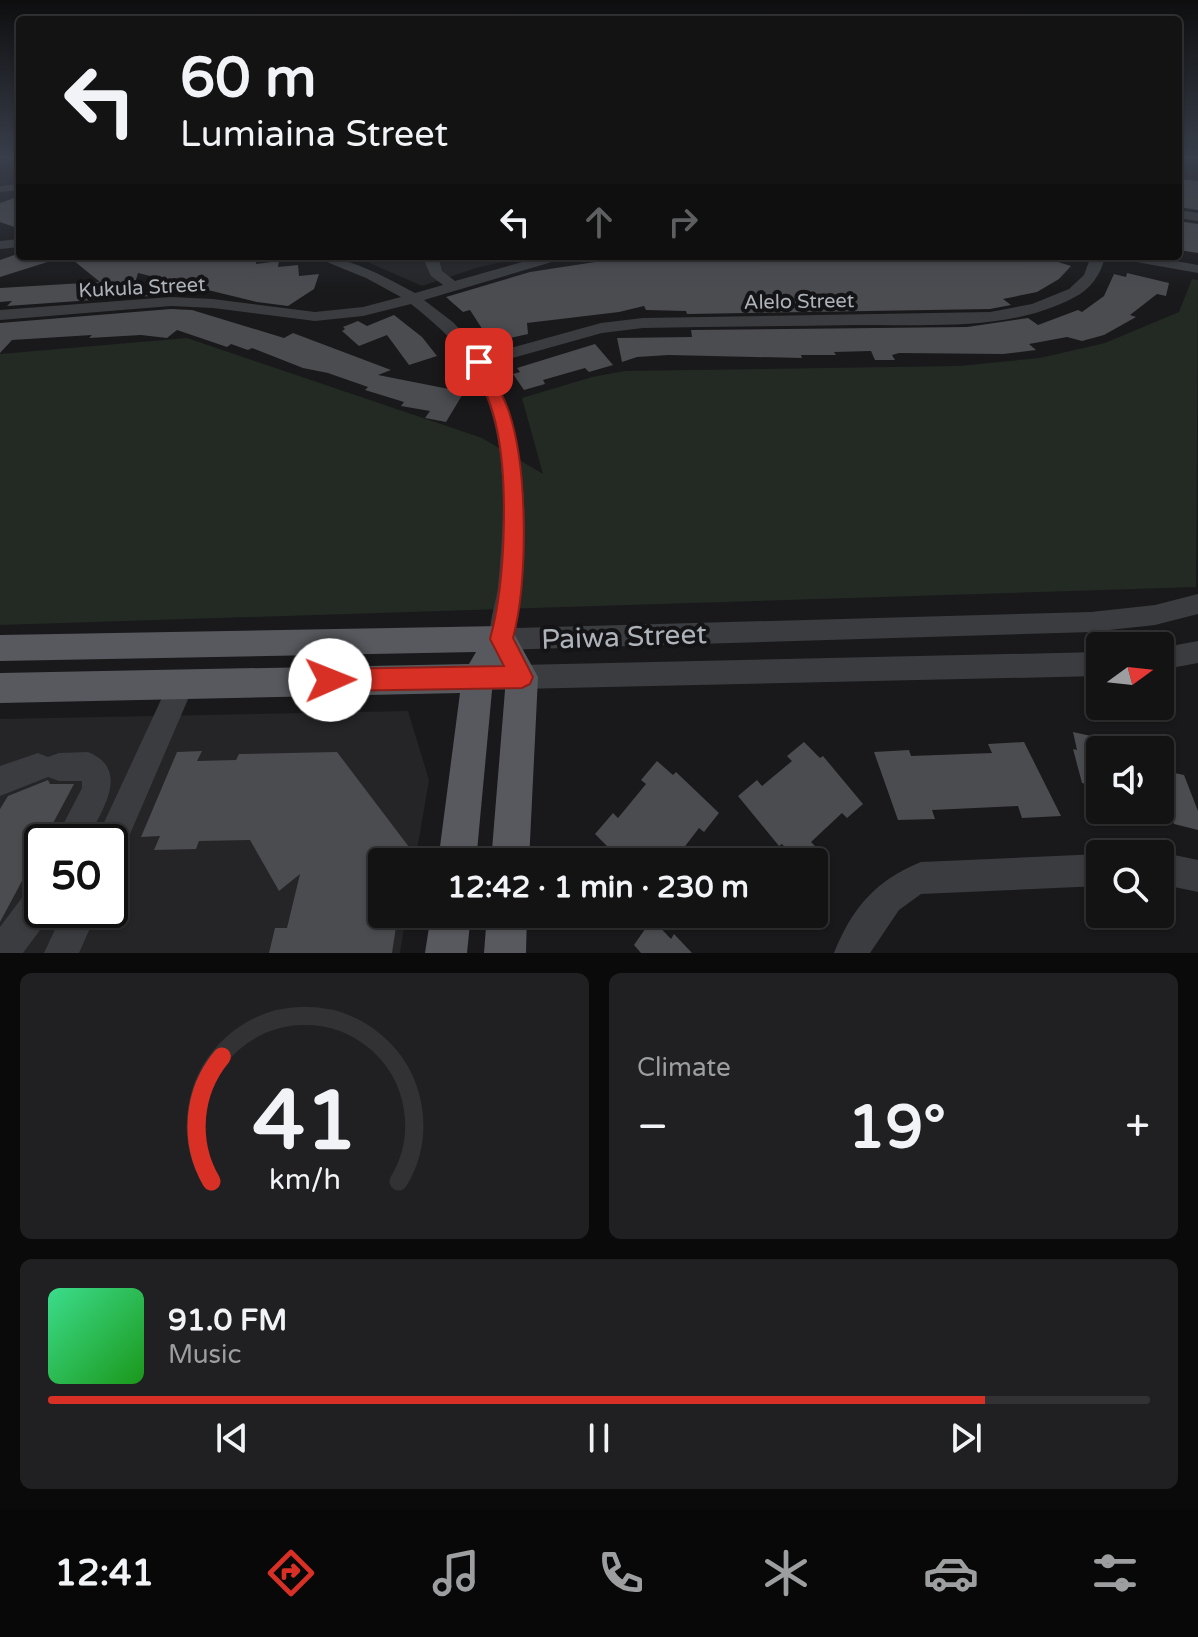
<!DOCTYPE html>
<meta charset="utf-8">
<style>
body{margin:0;font-family:"Varela Round",sans-serif;background:#202022;color:#f1f3f6;height:100vh;display:flex;flex-direction:column;font-size:30px;white-space:nowrap}
*{box-sizing:border-box;margin:0}
p{font-size:26px;color:#9d9ea0}
.icon{flex:none;width:44px;height:44px;fill:none;stroke:currentColor;stroke-width:2;stroke-linecap:round;stroke-linejoin:round}
.map{position:relative;height:953px;overflow:hidden}
.details{display:flex;flex-direction:column;gap:20px;padding:20px;background:#0a0a0b;flex:1}
.details>*{flex:none}
.hud{position:absolute;left:16px;top:16px;width:1166px;height:244px;border-radius:8px;box-shadow:0 2px 6px #0004,0 0 0 2px #323234;background:#131314;color:#f1f3f6;overflow:hidden}
.needle{width:52px;rotate:75deg}
.fabs{position:absolute;left:1086px;top:632px;display:grid;gap:16px}
.fabs a{display:grid;place-items:center;width:88px;height:88px;border-radius:8px;background:#131314;box-shadow:0 2px 6px #0004,0 0 0 2px #323234;font-size:40px}
.speed{position:absolute;left:24px;top:824px;display:flex;gap:16px;font-size:40px;font-weight:700;text-align:center}
.speed>*{display:grid;place-content:center;width:104px;height:104px;border-radius:50%;background:#131314;box-shadow:0 2px 6px #0004,0 0 0 2px #323234;line-height:1}
.speed .limit{border:4px solid #111;border-radius:12px;background:#fff;color:#111}
.pin{position:absolute;display:grid;place-items:center;width:68px;height:68px;color:#fff;margin:-34px;border-radius:16px;box-shadow:0 4px 12px #0006}
.me{position:absolute;width:88px;margin:-44px;rotate:89deg;stroke-linejoin:round;filter:drop-shadow(0 0 6px #0008)}
.turn{display:flex;align-items:center;gap:28px;height:168px;padding:0 32px;font-size:36px}
.turn .icon{width:104px;height:104px;stroke-width:2.5}
.turn b{display:block;font-size:56px;line-height:68px}
.lanes{display:flex;align-items:center;height:76px;padding:0 32px;background:#0003;justify-content:center;gap:40px;direction:ltr}
.lanes .off{opacity:.35}
.big{font-size:60px;font-weight:700;line-height:1.1}
.details .widget{flex:1;display:flex;flex-direction:column;justify-content:center;gap:12px;min-width:0;padding:0 28px;border-radius:12px;background:#202022}
.details .dial{align-items:center;gap:0}
.dial svg{height:208px;overflow:visible;fill:none;stroke:#323234;stroke-width:7;stroke-linecap:round;text-anchor:middle}
.dial text{fill:#f1f3f6;stroke:none}
.song{display:flex;align-items:center;gap:24px}
.cover{width:96px;height:96px;border-radius:12px;background:linear-gradient(135deg,hsl(150 70% 55%),hsl(120 70% 35%))}
.played{height:8px;border-radius:4px;background:linear-gradient(90deg,#d93025 85%,#323234 85%)}
.keys{display:flex;justify-content:space-around;direction:ltr}
.heat{display:flex;justify-content:space-between;align-items:center;font-size:44px;direction:ltr}
.details .tiles{flex:1;display:grid;gap:20px;grid-template-columns:1fr 1fr}
.widget:last-child{grid-column:span 2}
.trip{position:absolute;left:368px;top:848px;width:460px;height:80px;border-radius:8px;background:#131314;box-shadow:0 2px 6px #0004,0 0 0 2px #323234;font-weight:700;line-height:80px;text-align:center}
.tabs{display:flex;height:128px;justify-content:space-around;align-items:center;background:#080808;color:#9d9ea0}
.tabs .icon{width:56px;height:56px}
.tabs .selected{color:#d93025}
.tabs b{font-size:36px;color:#f1f3f6}
.map>svg:first-child{display:block}
.built{fill:#252528;fill-rule:evenodd}
.green{fill:#232a23}
.building{fill:#4b4c50}
.lines{fill:none;stroke-linecap:round;stroke-linejoin:round}
.minor{fill:#3a3c3f;fill-rule:evenodd}
.major{fill:#57595e;fill-rule:evenodd}
.route{fill:#d93025;stroke:#8d1f18;stroke-width:2}
.labels{text-anchor:middle;stroke-width:8;stroke-linejoin:round;paint-order:stroke}
.far-street-label{font-size:20px;fill:#adb3b9;stroke:#141416}
.near-street-label{font-size:28px;fill:#adb3b9;stroke:#141416}
</style>
<div class="map">
<svg width="1198" height="953" viewBox="0 0 1198 953">
<rect width="100%" height="100%" fill="#19191b"/>
<path class="built" d="M354,256H531L479,267L422,286Z
M408,711L429,780L415,862H382V914H406L400,953H0V719ZM42,842H110V910H42Z"/>
<path class="green" d="M1192,279L1198,280L1196,587L0,625V354L187,338L482,438L543,474L522,398L592,377L625,371L959,366L1040,358L1105,343L1179,312Z"/>
<path class="building" d="M1182,179L1198,181V210L1178,207V185L1184,186Z
M20,196V229L0,222V203Z
M1178,221L1198,224V253L1178,250Z
M20,253V256H56L57,259L0,277V260Z
M68,256H256V264L279,261L278,267L298,265L299,276L319,274L314,289L288,306L257,302L138,273L133,290L150,296L7,306L12,301L0,302V288L100,282Z
M942,256H1039L1071,266L1059,279L1037,292L1003,299L1011,305L990,309L687,314L686,311L646,310L644,306L619,312L527,323L528,334L496,341L494,337L488,338L470,310L463,312L446,297L530,272L595,262L676,259L862,260Z
M1127,273L1169,283L1166,296L1157,294L1130,315L1136,317L1104,335L1082,341L1067,337L1029,344L1036,350L1003,354L899,353L892,355L895,360H875L871,351L834,352L836,355H801L802,358L669,355L637,357L622,362L617,338L692,337L691,330L967,327L1028,318L1038,325L1078,310L1082,312L1104,296L1114,274L1126,277Z
M171,309L192,310L284,338L293,333L391,370L378,375L464,392L446,422L425,418L430,411L401,406L404,402L365,390L368,387L328,373L303,368L252,348L248,350L231,344L227,347L177,330L167,338L141,335L89,338L92,335L12,340L0,353V323Z
M394,315L422,337L437,356L409,365L387,335L359,346L342,331L345,329L343,327L358,321L367,326Z
M595,344L613,365L589,372L585,368L543,380L545,384L524,390L513,374L520,372L517,368Z
M1073,732L1100,738V788L1082,783L1073,749L1077,750Z
M804,742L820,758L823,756L863,804L847,818L842,813L811,842L816,847L797,862L782,844L779,846L738,796L757,780L762,786L792,761L787,756Z
M1024,742L1061,816L1022,818L1018,806L932,810L935,819L898,820L874,752L909,750L911,756L992,753L988,744Z
M202,751L197,761L236,760L239,754L337,752L409,847L406,862H382V914H398L392,953H269L275,928H287L300,874L279,891L250,840L199,841L196,849L154,850L160,836L141,837L177,752Z
M657,761L673,775L676,772L719,813L704,832L699,828L673,862H616L607,854L611,850L595,834L613,813L618,818L646,784L641,780Z
M1160,770L1184,775L1198,811V830L1174,824L1172,818L1160,815Z
M48,780L50,784H74L0,922V809L8,796Z
M652,919L671,939L674,934L692,953H641L634,945Z"/>
<g class="lines">
<path class="minor" d="M20,184V190L0,192V186Z
M1178,210L1198,213V221L1178,218Z
M20,239V247L0,249V241Z
M312,256C349,256 383,276 415,293L443,285L431,276L422,256H438L442,271L455,281L536,258L572,256L424,300L454,323L482,356L601,323L643,318L990,312L1032,304L1069,289L1084,275L1091,256H1105C1101,275 1090,290 1073,298C1008,332 928,324 857,325C786,326 714,327 643,328L602,333L487,365C529,444 532,541 516,628L1091,612L1155,605L1198,594V614L1155,625L1091,632L501,650L492,647C485,632 496,604 498,587C505,512 511,425 467,360C452,337 432,321 411,304L363,316L315,321L213,308L171,306L0,320V310L171,297L213,299L315,312L363,307L401,297L366,278Z
M1118,256H1148L1198,265V273L1125,260Z
M1198,641V663L1160,670V648Z
M1100,652V676L478,690L469,686L465,678L469,670L478,666Z
M182,671L191,674L195,683L121,855L110,860V842H95L173,674Z
M88,752C132,770 101,812 86,842H54L82,788V781H59L48,777L0,796V766L38,753L48,757L59,753Z
M1160,852L1198,860V892L1160,884V854H1155Z
M1100,854V886L921,894L899,910L870,953H834C852,908 876,880 921,862Z
M42,883V910L54,911L23,953H0V927L30,887Z
M64,910H98L79,953H44Z"/>
<path class="major" d="M501,626L512,630L538,677L529,862H491L506,678L501,668L493,680L476,862H438L460,693L0,703V673L469,664L476,652L0,661V635Z
M431,914H471L467,953H425Z
M487,914H527L526,953H484Z"/>
</g>
<linearGradient id="sky" x2="0" y2="1"><stop stop-color="#0e0e0f"/><stop offset="0.54" stop-color="#383e4a"/><stop offset="1" stop-color="#383e4a" stop-opacity="0"/></linearGradient>
<rect width="1198" height="292" fill="url(#sky)"/>
<path class="route" d="M479,357L487,362C494,378 503,395 509,412C528,469 528,581 513,638L533,677L530,684L522,688L330,691L322,688L318,680L322,672L330,669L504,666L490,639C506,582 510,471 493,413C488,395 479,378 472,362Z"/>
<g class="labels">
<g class="far-street-label">
<text transform="translate(142 287) rotate(-3)" y="7">Kukula Street</text>
<text transform="translate(799 301) rotate(-1)" y="7">Alelo Street</text>
</g>
<g class="near-street-label">
<text transform="translate(624 636) rotate(-2)" y="10">Paiwa Street</text>
</g>
</g>
</svg>
<div class="fabs">
<a><svg class="needle" viewBox="-14 -14 28 28"><path d="M0-13l5 13h-10z" fill="#e53935"/><path d="M0 13l5-13h-10z" fill="#9d9ea0"/></svg></a>
<a><svg class="icon" aria-label="sound" viewBox="0 0 24 24"><path d="M4 9h4l5-4v14l-5-4H4zM17 9q2 3 0 6"/></svg></a>
<a><svg class="icon" aria-label="search" viewBox="0 0 24 24"><circle cx="10" cy="10" r="6"/><path d="M15 15l6 6"/></svg></a>
</div>
<div class="speed"><div class="limit">50</div></div>
<div class="pin" style="left:479px;top:362px;background:#d93025"><svg class="icon" aria-label="arrive" viewBox="0 0 24 24"><path d="M6 21V4h12l-3 4 3 4H6"/></svg></div>
<svg class="me" style="left:330px;top:680px" viewBox="-20 -20 40 40"><circle r="19" fill="#fff"/><path d="M0-13L10 11 0 6-10 11z" fill="#d93025"/></svg>
<div class="trip">12:42 · 1 min · 230 m</div>
<div class="hud">
<div class="turn"><svg class="icon" aria-label="left" viewBox="0 0 24 24"><path d="M17 20v-9H6M10 6l-5 5 5 5"/></svg><div><b>60 m</b>Lumiaina Street</div></div>
<div class="lanes"><svg class="icon" aria-label="left" viewBox="0 0 24 24"><path d="M17 20v-9H6M10 6l-5 5 5 5"/></svg><svg class="icon off" aria-label="ahead" viewBox="0 0 24 24"><path d="M12 20V5M6 11l6-6 6 6"/></svg><svg class="icon off" aria-label="right" viewBox="0 0 24 24"><path d="M7 20v-9h11M14 6l5 5-5 5"/></svg></div>
</div>
</div>
<section class="details">
<div class="tiles">
<div class="widget dial"><svg viewBox="0 0 100 80">
<path d="M14 69A42 42 0 1 1 86 69"/>
<path d="M14 69A42 42 0 0 1 18 21" stroke="#d93025"/>
<text x="50" y="56" font-size="32" font-weight="700">41</text>
<text x="50" y="72" font-size="11">km/h</text>
</svg></div>
<div class="widget"><p>Climate</p>
<div class="heat"><a>−</a><b class="big">19°</b><a>+</a></div>
</div>
<div class="widget">
<div class="song"><i class="cover"></i><div><b>91.0 FM</b><p>Music</p></div></div>
<div class="played"></div>
<div class="keys"><svg class="icon" aria-label="previous" viewBox="0 0 24 24"><path d="M18 5L8 12l10 7zM5 5v14"/></svg><svg class="icon" aria-label="pause" viewBox="0 0 24 24"><path d="M8 5v14M16 5v14"/></svg><svg class="icon" aria-label="next" viewBox="0 0 24 24"><path d="M6 5l10 7-10 7zM19 5v14"/></svg></div>
</div>
</div>
</section>
<nav class="tabs">
<b>12:41</b>
<svg class="icon selected" aria-label="directions" viewBox="0 0 24 24"><path d="M12 3l9 9-9 9-9-9zM9 14v-3h6M13 9l2 2-2 2"/></svg>
<svg class="icon" aria-label="music" viewBox="0 0 24 24"><path d="M9 18V5l10-2v13"/><circle cx="6" cy="18" r="3"/><circle cx="16" cy="16" r="3"/></svg>
<svg class="icon" aria-label="phone" viewBox="0 0 24 24"><path d="M5 4h4l2 5-3 2q2 4 5 5l2-3 5 2v4C11 20 4 13 5 4z"/></svg>
<svg class="icon" aria-label="climate" viewBox="0 0 24 24"><path d="M12 3v18M4 7l16 10M4 17L20 7"/></svg>
<svg class="icon" aria-label="car" viewBox="0 0 24 24"><path d="M5 17H2v-5l4-1 3-4h7l3 4 3 1v5h-3M9 17h6M6 11h13"/><circle cx="7" cy="17" r="2"/><circle cx="17" cy="17" r="2"/></svg>
<svg class="icon" aria-label="filters" viewBox="0 0 24 24"><path d="M4 7h16M4 17h16"/><circle cx="9" cy="7" r="2"/><circle cx="15" cy="17" r="2"/></svg>
</nav>
